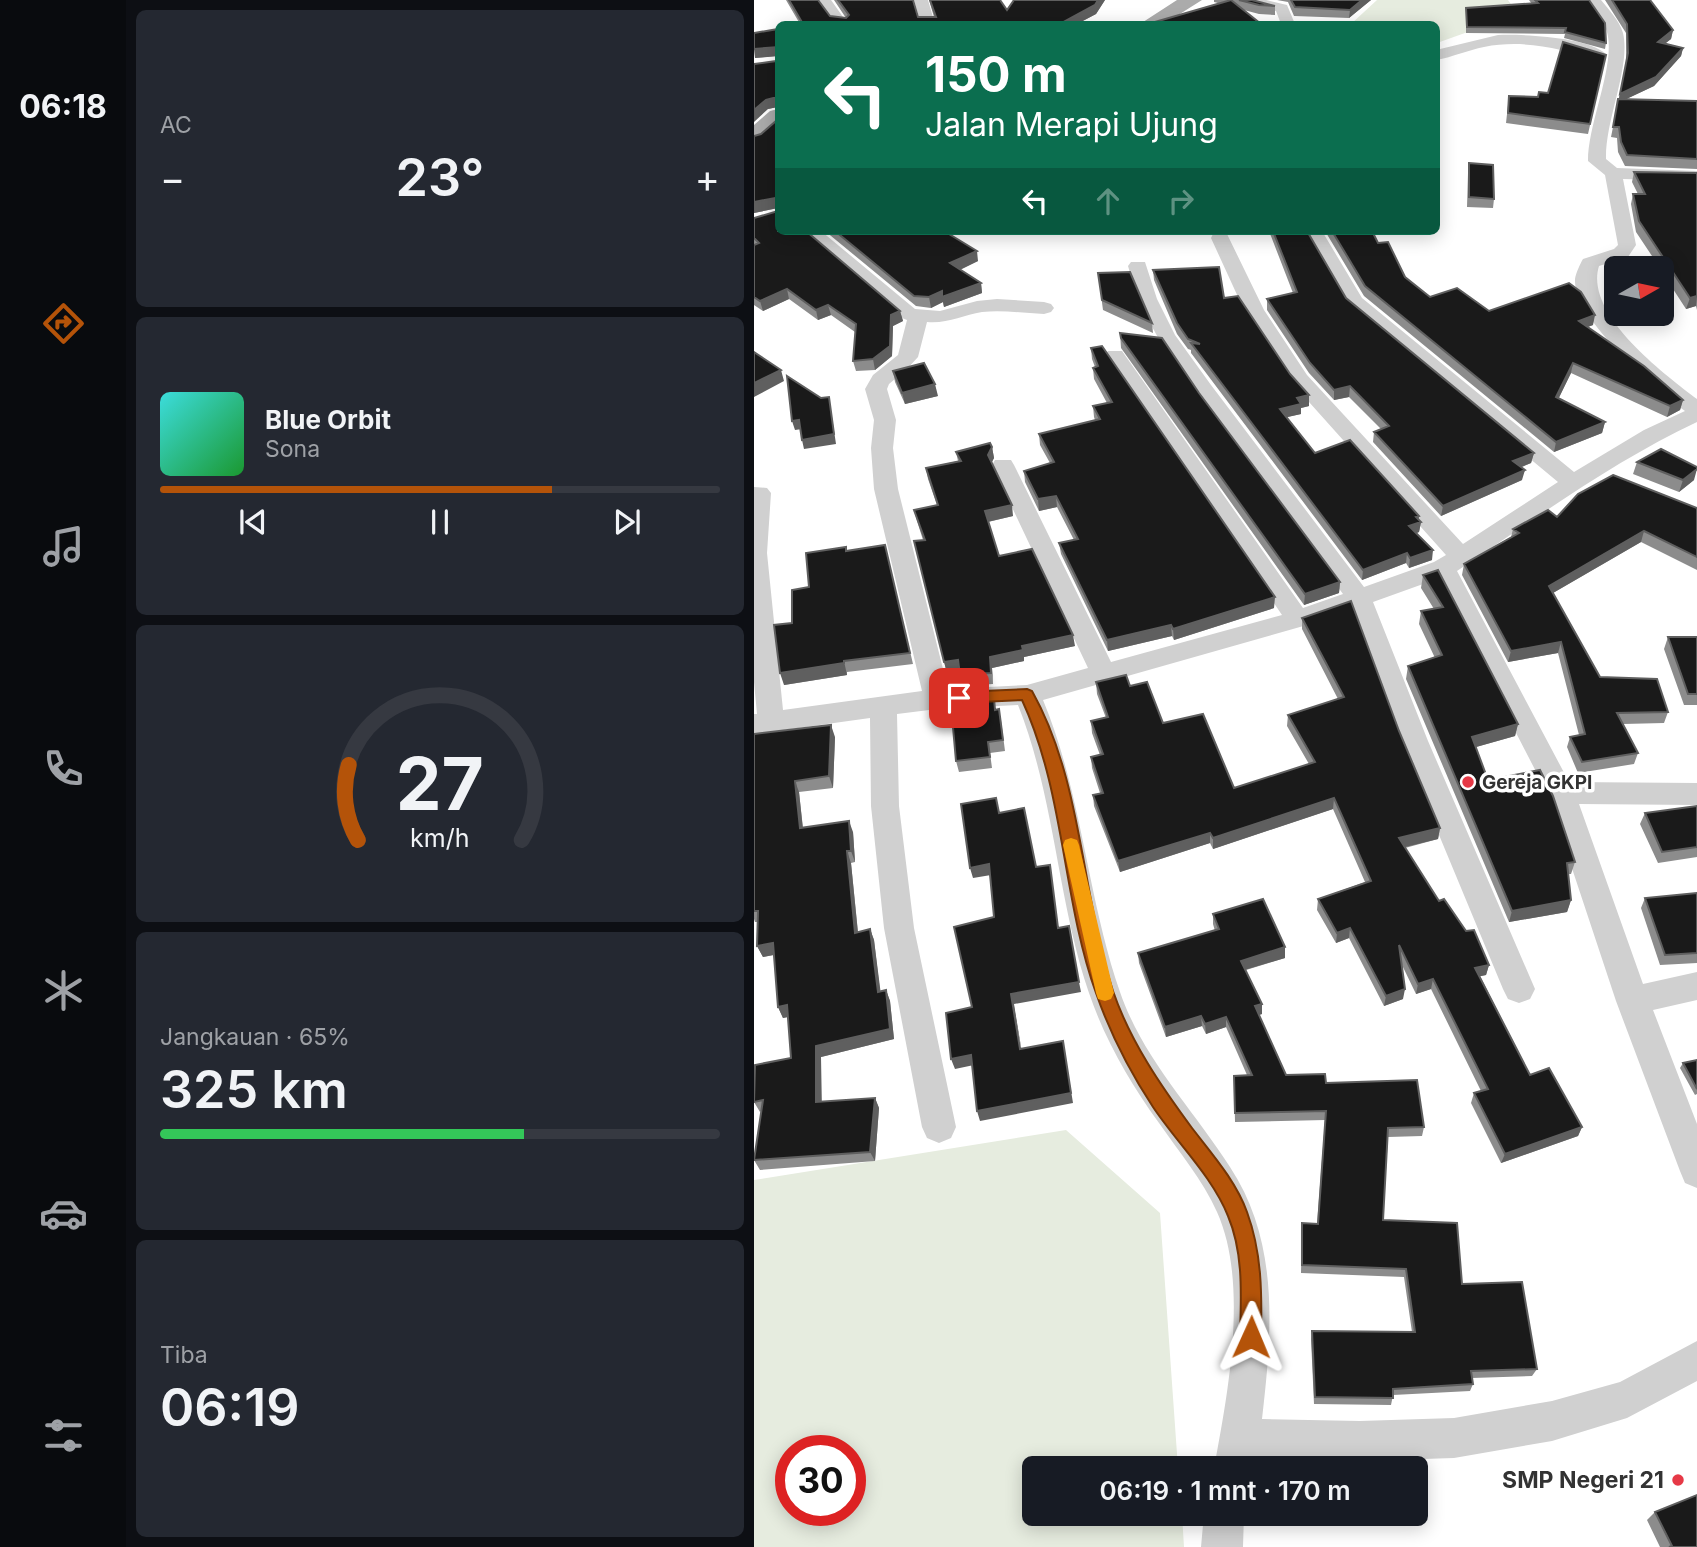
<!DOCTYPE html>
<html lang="id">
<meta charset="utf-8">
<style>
body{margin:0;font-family:Inter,sans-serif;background:#242831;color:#f1f3f6;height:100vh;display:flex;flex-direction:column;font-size:26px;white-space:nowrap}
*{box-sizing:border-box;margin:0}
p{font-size:23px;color:#9ea1a6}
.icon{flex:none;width:38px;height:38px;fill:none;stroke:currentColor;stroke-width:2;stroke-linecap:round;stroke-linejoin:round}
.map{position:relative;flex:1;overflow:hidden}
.side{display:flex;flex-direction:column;gap:10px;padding:10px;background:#0d0f14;width:628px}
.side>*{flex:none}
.hud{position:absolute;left:21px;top:21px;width:665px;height:214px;border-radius:10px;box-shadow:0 4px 18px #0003;background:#0b6e4f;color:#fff;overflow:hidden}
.needle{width:46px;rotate:81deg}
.tools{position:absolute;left:850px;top:256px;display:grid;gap:14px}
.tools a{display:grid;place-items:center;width:70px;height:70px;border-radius:10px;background:#171b24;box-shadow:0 4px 18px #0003;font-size:35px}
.speed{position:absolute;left:21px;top:1435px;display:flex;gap:14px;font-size:35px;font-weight:700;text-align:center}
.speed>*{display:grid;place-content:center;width:91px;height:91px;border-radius:50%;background:#171b24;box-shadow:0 4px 18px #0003;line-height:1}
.speed .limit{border:10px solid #d22;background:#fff;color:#111}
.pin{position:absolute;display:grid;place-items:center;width:60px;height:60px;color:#fff;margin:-30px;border-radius:14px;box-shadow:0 4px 10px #0006}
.me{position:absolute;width:77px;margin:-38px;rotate:1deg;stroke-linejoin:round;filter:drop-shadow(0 0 5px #0008)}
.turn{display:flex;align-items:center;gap:24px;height:147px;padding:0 35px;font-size:32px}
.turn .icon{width:91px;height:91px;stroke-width:2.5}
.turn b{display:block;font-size:49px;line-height:60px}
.lanes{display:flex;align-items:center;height:66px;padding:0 35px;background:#0003;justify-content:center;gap:35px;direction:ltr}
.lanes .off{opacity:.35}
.big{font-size:52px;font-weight:600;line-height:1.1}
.side .tile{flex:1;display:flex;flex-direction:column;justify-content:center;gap:10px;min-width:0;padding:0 24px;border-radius:10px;background:#242831}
.side .dial{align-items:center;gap:0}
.dial svg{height:182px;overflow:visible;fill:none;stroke:#363941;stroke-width:7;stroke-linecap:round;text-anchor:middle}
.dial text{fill:#f1f3f6;stroke:none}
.song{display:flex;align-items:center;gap:21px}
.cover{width:84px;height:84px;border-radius:10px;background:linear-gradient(135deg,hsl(180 70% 55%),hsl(130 70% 35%))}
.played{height:7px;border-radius:4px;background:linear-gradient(90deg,#b45309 70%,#363941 70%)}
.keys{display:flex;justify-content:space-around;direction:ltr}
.heat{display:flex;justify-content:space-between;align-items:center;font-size:38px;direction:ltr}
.charge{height:10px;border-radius:5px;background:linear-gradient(90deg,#34c759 65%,#363941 0)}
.trip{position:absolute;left:268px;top:1456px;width:406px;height:70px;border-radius:10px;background:#171b24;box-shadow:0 4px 18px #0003;font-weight:600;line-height:70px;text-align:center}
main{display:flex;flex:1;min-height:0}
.dock{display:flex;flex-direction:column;width:126px;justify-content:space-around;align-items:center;background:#090b0e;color:#9ea1a6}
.dock .icon{width:49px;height:49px}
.dock .selected{color:#b45309}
.dock b{font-size:32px;color:#f1f3f6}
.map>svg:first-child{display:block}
.green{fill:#e6ecdf;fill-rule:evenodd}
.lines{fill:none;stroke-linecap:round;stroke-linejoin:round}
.street{fill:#d0d0d0;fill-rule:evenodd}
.primary{fill:#ababab;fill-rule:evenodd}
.wall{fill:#8c8c8c}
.shaded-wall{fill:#5f5f5f}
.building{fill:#1a1a1a;stroke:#5f5f5f;stroke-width:2}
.route{fill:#b45309;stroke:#753606;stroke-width:2}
.slow{fill:#f59e0b}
.poi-dot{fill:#e63946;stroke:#fff;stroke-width:2.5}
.labels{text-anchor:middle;stroke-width:7;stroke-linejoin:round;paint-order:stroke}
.poi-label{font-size:19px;font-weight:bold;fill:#333;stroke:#fff;text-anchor:start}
.near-poi-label{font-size:23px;font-weight:bold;fill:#333;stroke:#fff;text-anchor:end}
</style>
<main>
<nav class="dock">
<b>06:18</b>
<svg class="icon selected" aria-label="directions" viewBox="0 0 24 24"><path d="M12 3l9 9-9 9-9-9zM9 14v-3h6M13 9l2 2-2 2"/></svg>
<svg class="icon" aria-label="music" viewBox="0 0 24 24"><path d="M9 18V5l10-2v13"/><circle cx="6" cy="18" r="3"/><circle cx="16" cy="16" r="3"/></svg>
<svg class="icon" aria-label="phone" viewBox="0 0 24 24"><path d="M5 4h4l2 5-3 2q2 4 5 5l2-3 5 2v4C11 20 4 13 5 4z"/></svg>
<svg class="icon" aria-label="climate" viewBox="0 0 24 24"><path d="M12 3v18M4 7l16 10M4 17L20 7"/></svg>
<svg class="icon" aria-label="car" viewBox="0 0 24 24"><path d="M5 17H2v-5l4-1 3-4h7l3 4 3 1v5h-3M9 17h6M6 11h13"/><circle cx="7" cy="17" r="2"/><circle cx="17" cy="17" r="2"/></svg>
<svg class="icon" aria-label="filters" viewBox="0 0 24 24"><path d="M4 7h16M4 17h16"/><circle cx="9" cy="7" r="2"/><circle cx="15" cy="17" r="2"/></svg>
</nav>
<section class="side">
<div class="tile"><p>AC</p>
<div class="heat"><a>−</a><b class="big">23°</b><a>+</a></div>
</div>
<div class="tile">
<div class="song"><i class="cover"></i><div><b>Blue Orbit</b><p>Sona</p></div></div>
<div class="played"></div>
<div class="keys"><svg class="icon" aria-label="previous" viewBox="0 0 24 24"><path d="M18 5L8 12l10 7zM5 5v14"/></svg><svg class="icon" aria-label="pause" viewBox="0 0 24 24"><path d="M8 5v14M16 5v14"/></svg><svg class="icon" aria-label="next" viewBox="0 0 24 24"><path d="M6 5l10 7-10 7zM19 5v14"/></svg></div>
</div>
<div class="tile dial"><svg viewBox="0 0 100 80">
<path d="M14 69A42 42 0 1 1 86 69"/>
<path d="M14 69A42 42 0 0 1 10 36" stroke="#b45309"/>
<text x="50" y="56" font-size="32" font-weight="700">27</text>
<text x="50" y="72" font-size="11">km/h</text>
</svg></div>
<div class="tile"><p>Jangkauan · 65%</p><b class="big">325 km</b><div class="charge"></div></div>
<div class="tile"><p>Tiba</p><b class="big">06:19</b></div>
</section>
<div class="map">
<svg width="943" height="1547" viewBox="0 0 943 1547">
<rect width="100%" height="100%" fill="#fff"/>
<path class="green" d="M623,0H754L764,14L683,43L682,24H597Z
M312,1130L406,1213L424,1468H280V1514H428L430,1547H0V1180ZM37,1451H96V1510H37Z"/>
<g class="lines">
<path class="street" d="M63,0H77L94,24H80Z
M160,0H174L181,24H167Z
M486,0H512L533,5L541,24H527L522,11L488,3Z
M833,0H847C855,10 865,20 869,33C877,67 851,120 852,159L863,168L943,171V181L869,179L882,245L874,257L845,266C830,314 909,373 943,399V422C858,462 781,519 703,571L815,782L943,783V805L825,804L889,984L943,972V1000L899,1010L943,1124V1188L931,1183L926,1171L862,1001L793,793L683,579L619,602L674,741L781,989L776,999L765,1003L754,999L749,989L646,741L597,609L553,625L289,700C328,794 333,896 366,992C389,1059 439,1109 476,1167C526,1243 518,1333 508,1419L606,1421L700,1418L798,1401L866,1382L943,1341V1381L873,1418L798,1441L700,1458L606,1461L502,1458L500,1468H460C474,1393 495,1283 463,1212C449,1180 425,1152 405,1123C376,1083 351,1040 335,993C303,899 301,798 264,705L183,709L143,714L145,806L160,928L202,1127L197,1138L185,1143L173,1138L168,1127L130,928L117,806L116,718L0,734V714H3L0,682V487L13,488L17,493L13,553L29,710L168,691L120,489L117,448L120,420L111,389L119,375L144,355L153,320L148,318L47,231H67L161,309L186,311L223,301L243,299L290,302L297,304L300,308L297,312L290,314C269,313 249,310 228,312C209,315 193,324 173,322L164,357L153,369L135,384L133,389L142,420L139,448L144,489L194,689L273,685L334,668L238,465L241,460H257L260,465L357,662L528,615L351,355L354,351H368L549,608L589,594C552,544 515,494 478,444C437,388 392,334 374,266L377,262H391L403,299L421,335L457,385L610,587L680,562L692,555L538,383L490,310L457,238L459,234H473L510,310L553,375L709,544L804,482L593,306L550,231H568L608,298L820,472L890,430L931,411C902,388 819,319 821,279C822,273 826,264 829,259L860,249L864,245L851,175L834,161C834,122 862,65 853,32C850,20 840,10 833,0Z
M744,35C769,34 834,37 852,54L844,59C806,49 770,39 730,47C714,50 699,57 682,60V50Z
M450,1514H490L489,1547H447Z"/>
<path class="primary" d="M423,0H448L410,24H386Z
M24,109V128L8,142L0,144V125L16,111Z"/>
</g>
<path class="wall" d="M32,0H64L76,16L92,18L80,0H159L164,17H180L175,0H246L253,10L260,0H351L342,14L323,24H46Z
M460,0H498L521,6V15L505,14L460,2Z
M523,0H617L595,18L540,16L534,2Z
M775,0H835L852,43L851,49L810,38L811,34L712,33V8L778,4Z
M851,0H896L919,30L917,39L911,43L929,48L927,56L900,86L872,99L943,101V169L871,166L864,152L863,138L857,137L872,62V33Z
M24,29V231L146,311L149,321L139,326L138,356L121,370L102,371L99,361L101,332L77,315L64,320L35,299L9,311L0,305V218L24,211V208L0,213L7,134L23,120V107L14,109L23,56L1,58Z
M852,55L834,134L752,123L755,96L784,97L794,93Z
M715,163L740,199L739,208L713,207L714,173Z
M880,172L943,173V310L942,306L932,309L908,272V268H906L882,232L877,204L879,194H884L878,182Z
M71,231H190L224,261L206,270L227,283L228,293L190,307L189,302L177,308L162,306Z
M515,231H553L592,298L780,453L777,463L768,467V480L687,516L619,442L620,432L627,429L595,397L580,400L555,373L513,310V299L539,293Z
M571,231H618L624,243L651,277L676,297L735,311L839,325L834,327L929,400L926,410L913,417L817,373L804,399L851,422L848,433L800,452L610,296Z
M399,270L470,298L555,395V406L547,408V414L533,417L561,453L665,516L664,519L667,522L665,532L663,533L678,560L655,568L652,563L608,580L437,353V350L434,349L423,334L400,280Z
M344,273L398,323L399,333L349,310Z
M366,333L445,393L586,582L585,593L550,605L367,348Z
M337,348L520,608L420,640L418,636L354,651L307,554L305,543L320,540L303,507L285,511L271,482L270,471L296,463L286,445L285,434L341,420L340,417L339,406L353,403L340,379L339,368L341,367L338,359Z
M139,371L184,396L151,404L141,382Z
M238,447L240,458L237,463L259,516L234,522L245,556L321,646L270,657V661L238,668L239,684L208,686L205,671L193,673L160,541L169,540L163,521L160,510L183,505L174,479L172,468L204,461L202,452Z
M883,462L940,480L925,492L879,474Z
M943,508V570L887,542L799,593L846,677L914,712L910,723L869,724L884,753L880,764L824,773L813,747L816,737L825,735L804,653L754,662L708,575L710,564L757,537L759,529L803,517Z
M131,545L159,664L93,672V675L30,685L38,623L55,587L92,547L93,551Z
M669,575L764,724L761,736L722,747L734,780L821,862L817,874H814L817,900L813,912L755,922L652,679L654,666L681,658L665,624L667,611L680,609L667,588Z
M548,618L645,731L686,828L684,839L651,848L685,901L735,965L732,975L726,976L776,1075L828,1127L824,1136L747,1163L717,1103L720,1093L727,1091L677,989L662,994L648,965L649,999L630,1006L595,938L582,943L563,910L564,899L611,882L579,809L459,849L456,843L366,872L340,806L339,795L346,793L338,768L337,757L346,755L338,733L337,721L352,718L343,694L342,682L376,686L409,723L480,788L555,764L533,726L534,715L584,699L548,629Z
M914,637H943V705H930L910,649Z
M242,710L247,720L251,751L236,753L238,768L205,772L202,761Z
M0,734L81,737L79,788L45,792L49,828L99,832L101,862L97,863L104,932L116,929L120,940L126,991L132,990L136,1001L140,1039L67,1057V1102L121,1098L125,1108L121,1161L6,1170L0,1160L7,1111L6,1112L0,1102L37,1058L34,1017L29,1018L24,1007L20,955L9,957L3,946L4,922H1L0,919Z
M943,806V857L904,863L886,824L891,813Z
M943,893V963L906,965L887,908L891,898Z
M459,914L531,958L492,970L508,1014L505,1015L532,1075L572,1083L670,1127L668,1136L634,1137L629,1220L708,1284L783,1369L778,1376L718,1378L719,1384L716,1391L639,1395L637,1405L560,1404L557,1339L558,1331L658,1332L650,1277L547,1273L548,1223L563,1224L571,1120L481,1122L480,1076L493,1075L472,1027L452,1034L448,1026L412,1037L385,963L384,953L461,931L459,924Z
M943,1060V1094L941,1095L926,1068L929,1063Z
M901,1512L943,1547H906L893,1520Z"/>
<path class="shaded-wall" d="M344,0H351L342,14L323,24H306Z
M608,0H617L595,18L596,10Z
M919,30L917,39L902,51L904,42Z
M24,47V56L1,58L0,49Z
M929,48L927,56L900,86L864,103L866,94Z
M23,97L24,107L14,109L0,122V110L12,100Z
M21,198L24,208L0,213V202Z
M223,251L224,261L197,274L196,263Z
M227,283L228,293L190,307L189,302L177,308L175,297L188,291Z
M33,289L35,299L9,311L6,301Z
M943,296L942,306L932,309L936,298Z
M74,305L77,315L64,320L62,310Z
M146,311L149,321L139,326L138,356L121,370L119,359L137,315Z
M841,315L839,325L822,331L825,321Z
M819,363L817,373L800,408L802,397Z
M27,370L30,381L0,397V383Z
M181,384L184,396L151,404L148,393Z
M596,386L595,397L580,400V390Z
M555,395V406L547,408V414L525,419L526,409L543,398Z
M75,397L82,444L50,449L48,440Z
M929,400L926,410L913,417L916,406Z
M45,420L48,429L41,430L38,421Z
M851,422L848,433L800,452L802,442Z
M238,447L240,458L236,466L234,455Z
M780,453L777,463L757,471L759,461Z
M943,469L940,480L925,492L929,480Z
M771,470L768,480L687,516L689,506Z
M302,496L303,507L285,511L284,499Z
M258,505L259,516L233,522L231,511Z
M665,516L664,523L667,522L665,532L654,536L655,526L662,517Z
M890,531L887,542L792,597L795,586Z
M679,550L678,560L655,568L656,558Z
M653,553L652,563L608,580L609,570Z
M586,582L585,593L550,605L551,594Z
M521,597L520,608L420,640L419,629Z
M417,625L418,636L354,651L353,640Z
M319,635L321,646L270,657V661L238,668L239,684L236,657L268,646Z
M807,642L804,653L754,662L757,651Z
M204,660L207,671L193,673L190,662Z
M90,661L93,675L30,685L26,673Z
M764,724L761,736L715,749L718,737Z
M77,725L81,737L79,788L75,776Z
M41,781L45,792L50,840L46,828Z
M580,798L579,809L459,849V838Z
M95,821L99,832L101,862L97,851Z
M686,828L684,839L643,849L645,838Z
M456,833V843L366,872L364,861Z
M93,851L97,863L105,944L101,933Z
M235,864L237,875L219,878L216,868Z
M817,900L813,912L755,922L758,911Z
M596,928L595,938L582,943L583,933Z
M116,929L120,940L128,1003L124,992Z
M19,943L24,954L9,957L3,946Z
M531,947V958L487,971V961Z
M735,965L732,975L718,978L721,968Z
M679,979L677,989L662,994L664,984Z
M325,982L327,992L260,1004L269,1059L257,994Z
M651,989L649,999L630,1006L632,996Z
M132,990L136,1001L140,1039L67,1057L68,1112L62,1102V1046Z
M508,1004V1014L501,1016V1006Z
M33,1005L38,1016L29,1018L24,1007Z
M447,1016L448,1026L412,1037L411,1027Z
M472,1017V1027L452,1034L451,1024Z
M309,1041L319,1103L226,1121L223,1111Z
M217,1055L220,1065L201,1069L197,1059Z
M121,1098L125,1108L121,1161L116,1152Z
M828,1127L824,1136L747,1163L751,1154Z"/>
<path class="building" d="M35,0H64L76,16L92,18L95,15L84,0H159L164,17H182L176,0H246L253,10L260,0H344L341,5L306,24H49Z
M477,0L507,24H394Z
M485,0H498L521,6L505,5Z
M537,0H608L596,10L541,7Z
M781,0H835L851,23L852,43L811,32L812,28L713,27L712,8L784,3Z
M858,0H896L919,30L904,42L929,48L902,77L866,94L874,53L873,24Z
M24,29V231H52L146,311L137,315L136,346L119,359L99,361L102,324L74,305L62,310L33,289L6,301L0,297V245L5,243L0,238V218L24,211V201L21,198L0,202V136L7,134L23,120V97L12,100L0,110V64L22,61L24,47L0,49V33Z
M809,42L852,55L836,124L754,113L755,96L784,97L785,92L794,93Z
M864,99L943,101V159L873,155L867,142L865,127H859Z
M715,163L739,165L740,199L715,197Z
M880,172L943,173V296L936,298L885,221L879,194H891Z
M81,231H190L223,251L196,263L227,283L188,297V291L175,297L160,296Z
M519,231H553L592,298L780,453L759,461L771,470L689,506L620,432L635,426L596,386L580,390L556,363L513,299L543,292Z
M578,231H618L624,243L634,242L651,277L676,297L703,288L735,311L815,283L827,292L841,315L825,321L890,366L929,400L916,406L819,363L802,397L851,422L802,442L611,286Z
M465,267L470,298L484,296L536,374L555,395L543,398L547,404L526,409L561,453L596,440L665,516L662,517L667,522L655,526L679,550L656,558L653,553L609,570L437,343L446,344L434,339L423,323L399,270Z
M376,272L398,323L348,300L344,273Z
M366,333L408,338L445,393L586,582L551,594L367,338Z
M348,346L521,597L419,629L417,625L353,640L305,543L324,539L302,496L284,499L270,471L300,462L285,434L346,419L339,406L358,402L339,368L344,366L337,348Z
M0,352L27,370L0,383Z
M170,363L181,384L148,393L139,371Z
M33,376L67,398L75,397L80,434L48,440L45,420L38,421Z
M236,443L238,447L234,455L258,505L231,511L245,556L278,549L319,635L268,646L269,650L236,657L237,673L206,675L204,660L190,662L160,541L171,540L160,510L184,505L172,468L207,461L202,452Z
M907,449L943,467V469L929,480L883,462Z
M859,475L943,508V557L890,531L795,586L846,677L903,679L914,712L863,713L884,753L828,762L816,737L831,734L807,642L757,651L710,564L765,533L759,529L794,510L803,517L824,494Z
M131,545L156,653L90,661V663L26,673L20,625L38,623V590L55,587L52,553L92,547V551Z
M684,570L764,724L718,737L734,780L786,770L799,796L821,862L813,863L817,900L758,911L654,666L688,655L667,611L689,607L669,575Z
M597,601L645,731L686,828L645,838L685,901L690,899L712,931L720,930L735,965L721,968L776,1075L795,1068L828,1127L751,1154L720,1093L734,1089L679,979L664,984L645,945L651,989L632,996L596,928L583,933L564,899L617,881L580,798L459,838L456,833L364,861L339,795L349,793L337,757L349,754L337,721L354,717L342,682L372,675L376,686L393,682L409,723L449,714L480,788L561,762L534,715L590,697L548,618Z
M914,637H943V694H934Z
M240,698L241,710L245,709L249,740L234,742L236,757L202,761L198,716L209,715L208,699Z
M77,725L75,776L41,781L46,828L95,821L97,851H93L101,933L116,929L124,992L132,990L136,1029L62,1046V1102L121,1098L116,1152L0,1160L9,1100L0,1102L1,1065L37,1058L33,1005L24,1007L19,943L3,946L4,911H0V734Z
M242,798L245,813L270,808L282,867L296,865L304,928L315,926L325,982L257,994L266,1049L309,1041L317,1093L223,1111L217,1055L197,1059L192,1013L218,1007L200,927L240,917L235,864L216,868L207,804Z
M943,806V847L908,852L891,813Z
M943,893V953L911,955L891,898Z
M509,899L531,947L487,961L508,1004L501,1006L532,1075L571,1074L572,1083L663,1080L670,1127L634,1128L629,1220L703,1223L708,1284L768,1282L783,1369L717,1371L719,1384L639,1389V1398L561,1397L558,1331L661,1332L652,1269L548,1265V1223L564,1224L572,1111L481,1113L480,1076L498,1075L472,1017L451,1024L447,1016L411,1027L384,953L465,929L459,914Z
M943,1060V1089L929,1063Z
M943,1495V1547H915L918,1546L901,1512Z"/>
<path class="route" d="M273,689L278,691C329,782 327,893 359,991C376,1041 407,1086 438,1128C458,1154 482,1181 493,1212C508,1253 508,1294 507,1337L504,1345L497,1348L489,1345L486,1337C487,1297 490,1254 474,1216C458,1176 423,1143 399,1107C376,1072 356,1033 342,993C308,898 311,793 268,700L205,703L198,698L205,692Z"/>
<path class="slow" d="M317,838L323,840L325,845L360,993L357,999L351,1001L344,999L342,993L309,845L311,840Z"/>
<g class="poi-dot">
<circle cx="714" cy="782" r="7"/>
<circle cx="924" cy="1480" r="7"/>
</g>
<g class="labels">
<g class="poi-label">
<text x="728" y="789">Gereja GKPI</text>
</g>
<g class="near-poi-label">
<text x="910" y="1488">SMP Negeri 21</text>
</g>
</g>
</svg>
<div class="tools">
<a><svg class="needle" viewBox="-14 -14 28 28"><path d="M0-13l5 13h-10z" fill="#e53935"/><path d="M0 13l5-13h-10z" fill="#9ea1a6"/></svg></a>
</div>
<div class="speed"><div class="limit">30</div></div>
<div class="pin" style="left:205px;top:698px;background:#d93025"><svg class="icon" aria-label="arrive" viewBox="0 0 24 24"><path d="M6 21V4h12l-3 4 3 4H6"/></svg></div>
<svg class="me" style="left:497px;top:1337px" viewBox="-20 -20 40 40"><path d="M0-17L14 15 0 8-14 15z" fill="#b45309" stroke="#fff" stroke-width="4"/></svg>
<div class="trip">06:19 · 1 mnt · 170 m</div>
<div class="hud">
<div class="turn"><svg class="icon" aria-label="left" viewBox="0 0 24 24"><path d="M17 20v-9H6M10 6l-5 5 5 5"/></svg><div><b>150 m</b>Jalan Merapi Ujung</div></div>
<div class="lanes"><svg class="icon" aria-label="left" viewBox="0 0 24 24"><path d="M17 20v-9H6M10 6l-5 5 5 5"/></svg><svg class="icon off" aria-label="ahead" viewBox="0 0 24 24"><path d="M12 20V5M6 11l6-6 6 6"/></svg><svg class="icon off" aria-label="right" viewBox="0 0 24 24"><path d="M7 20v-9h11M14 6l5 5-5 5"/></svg></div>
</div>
</div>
</main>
